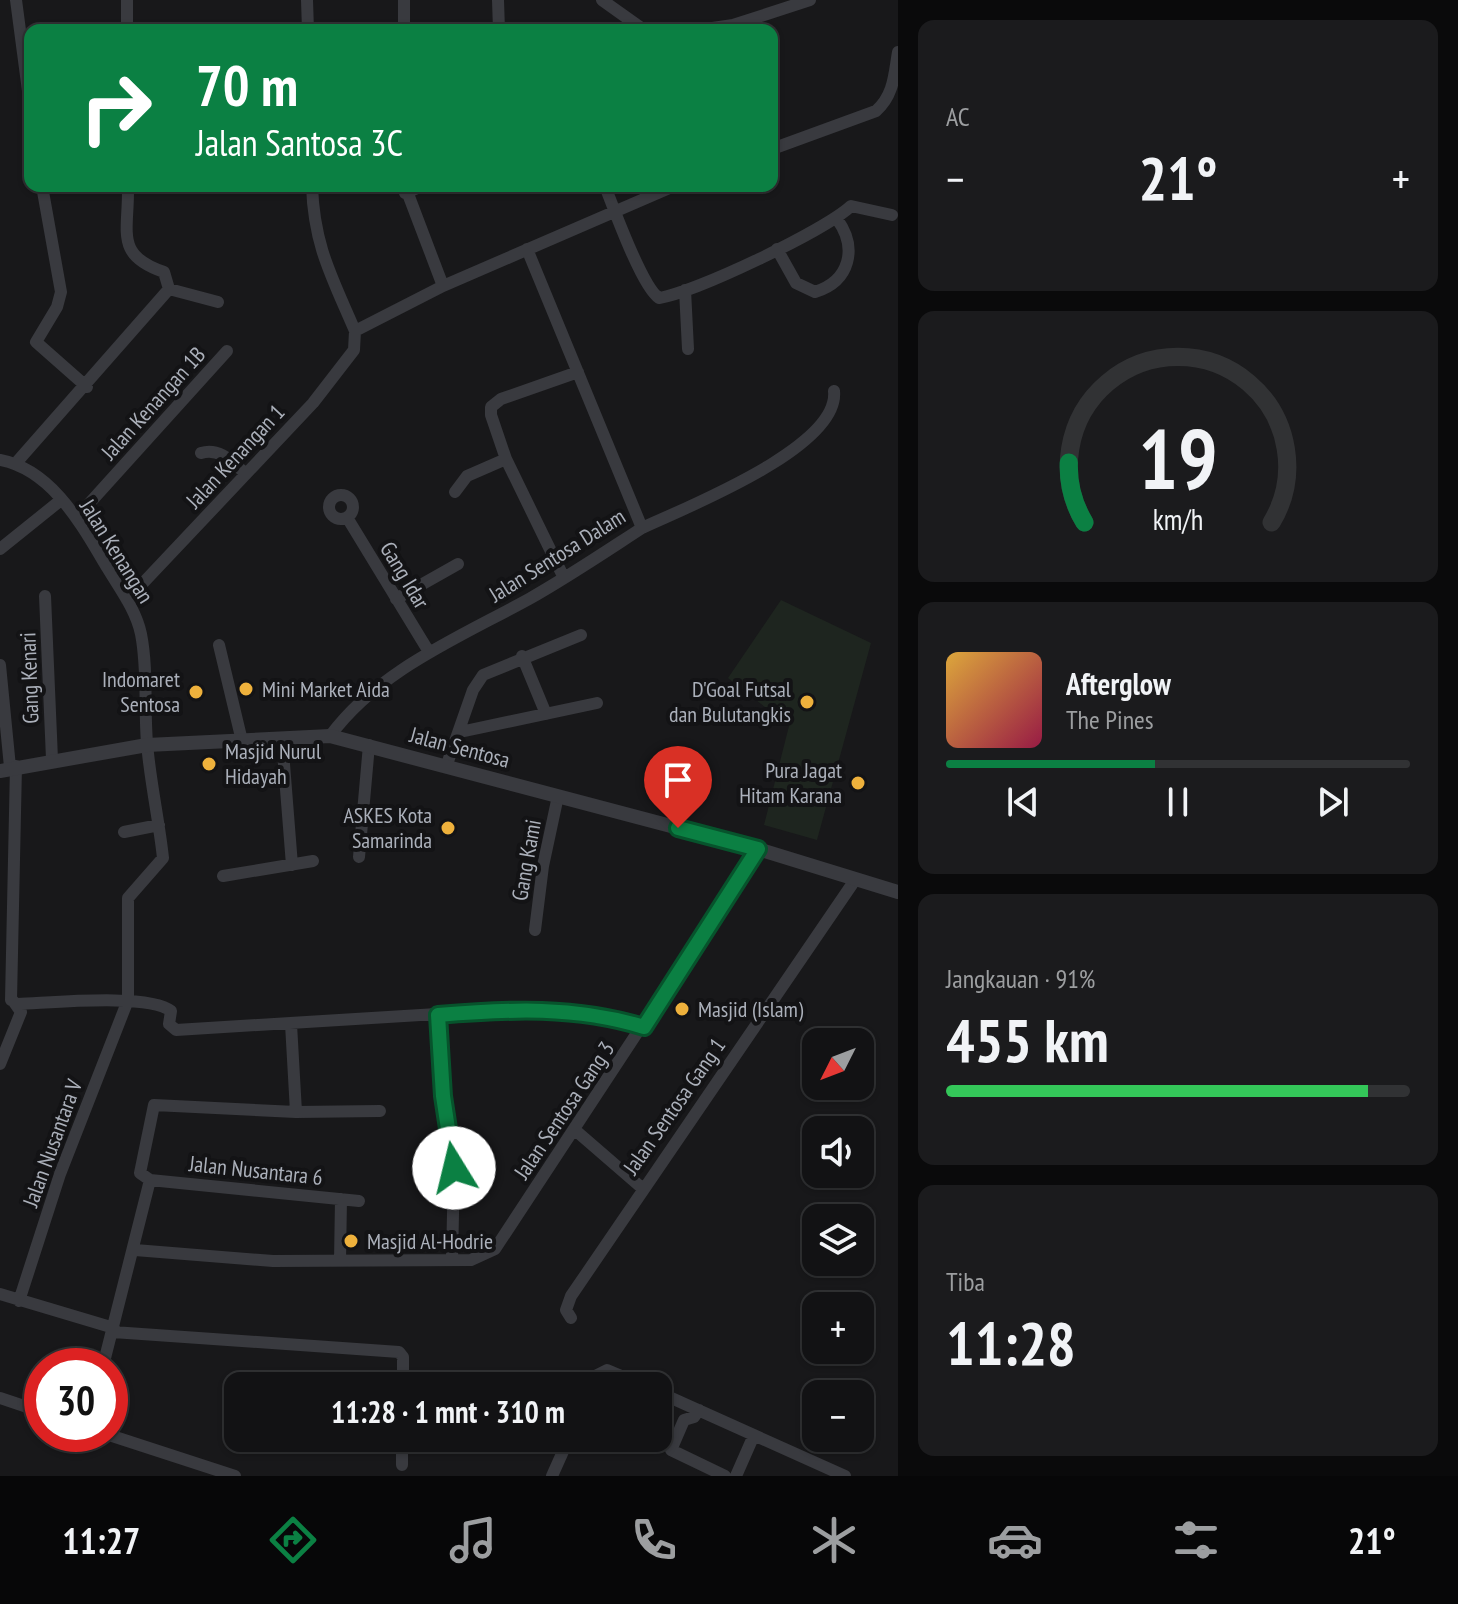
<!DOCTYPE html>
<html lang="id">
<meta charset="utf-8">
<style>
body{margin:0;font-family:"PT Sans Narrow",sans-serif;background:#1b1b1d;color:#f1f3f6;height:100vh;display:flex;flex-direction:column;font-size:30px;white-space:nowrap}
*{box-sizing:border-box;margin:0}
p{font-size:26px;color:#9c9ea0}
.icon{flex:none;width:44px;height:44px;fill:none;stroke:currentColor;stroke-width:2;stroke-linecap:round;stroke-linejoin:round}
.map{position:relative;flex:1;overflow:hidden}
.drawer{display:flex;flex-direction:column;gap:20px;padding:20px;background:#0a0a0b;width:560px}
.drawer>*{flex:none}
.hud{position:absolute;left:24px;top:24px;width:754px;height:168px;border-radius:16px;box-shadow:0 2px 6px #0004,0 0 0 2px #313234;background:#0b8043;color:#fff;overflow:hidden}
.needle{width:52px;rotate:228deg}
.controls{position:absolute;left:802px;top:1028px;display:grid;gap:16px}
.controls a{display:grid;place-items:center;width:72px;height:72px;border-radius:16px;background:#121214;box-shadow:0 2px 6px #0004,0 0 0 2px #313234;font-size:40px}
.speed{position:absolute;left:24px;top:1348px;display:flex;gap:16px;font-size:40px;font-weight:700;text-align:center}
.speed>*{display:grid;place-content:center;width:104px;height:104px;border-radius:50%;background:#121214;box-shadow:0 2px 6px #0004,0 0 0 2px #313234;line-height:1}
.speed .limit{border:12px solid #d22;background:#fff;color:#111}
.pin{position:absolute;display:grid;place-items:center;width:68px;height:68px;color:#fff;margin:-82px -34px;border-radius:50% 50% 50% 0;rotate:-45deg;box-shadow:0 0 8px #0007}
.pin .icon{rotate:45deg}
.me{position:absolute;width:88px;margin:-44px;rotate:351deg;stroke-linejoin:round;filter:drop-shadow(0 0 6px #0008)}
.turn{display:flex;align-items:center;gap:28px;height:168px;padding:0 40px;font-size:36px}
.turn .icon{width:104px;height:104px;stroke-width:2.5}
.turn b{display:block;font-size:56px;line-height:68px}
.big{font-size:60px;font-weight:800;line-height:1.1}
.drawer .card{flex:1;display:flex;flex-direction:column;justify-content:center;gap:12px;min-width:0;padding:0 28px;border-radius:16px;background:#1b1b1d}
.drawer .dial{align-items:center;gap:0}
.dial svg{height:208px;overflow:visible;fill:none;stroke:#313234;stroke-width:7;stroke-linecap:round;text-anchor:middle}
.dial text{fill:#f1f3f6;stroke:none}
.song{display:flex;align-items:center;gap:24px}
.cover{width:96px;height:96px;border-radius:12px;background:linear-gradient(135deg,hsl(40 70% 55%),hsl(340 70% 35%))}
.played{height:8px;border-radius:4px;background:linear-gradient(90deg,#0b8043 45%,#313234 45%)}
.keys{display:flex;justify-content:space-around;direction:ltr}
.heat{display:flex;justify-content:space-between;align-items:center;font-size:44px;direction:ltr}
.charge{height:12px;border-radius:6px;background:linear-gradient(90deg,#34c759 91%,#313234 0)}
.trip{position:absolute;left:224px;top:1372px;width:448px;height:80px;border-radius:16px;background:#121214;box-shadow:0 2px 6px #0004,0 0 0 2px #313234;font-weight:800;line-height:80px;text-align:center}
.tab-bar{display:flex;height:128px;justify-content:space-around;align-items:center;background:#070708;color:#9c9ea0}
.tab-bar .icon{width:56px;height:56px}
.tab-bar .selected{color:#0b8043}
.tab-bar b{font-size:36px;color:#f1f3f6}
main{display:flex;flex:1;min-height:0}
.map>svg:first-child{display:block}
.garden{fill:#1e251f}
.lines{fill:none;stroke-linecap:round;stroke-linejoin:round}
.minor{stroke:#393a3f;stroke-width:12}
.tertiary{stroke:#393a3f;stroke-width:14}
.route-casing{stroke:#07532c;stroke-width:20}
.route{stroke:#0b8043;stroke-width:14}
.poi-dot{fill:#eeb13c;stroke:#131315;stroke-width:3}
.labels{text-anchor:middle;stroke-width:8;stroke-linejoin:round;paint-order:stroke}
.street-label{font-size:22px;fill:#abb0ba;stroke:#131315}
.poi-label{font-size:22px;fill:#abb0ba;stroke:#131315;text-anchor:end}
</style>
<main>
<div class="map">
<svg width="898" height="1476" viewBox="0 0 898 1476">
<rect width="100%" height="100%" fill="#18181a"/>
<path class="garden" d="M781,600L871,643L817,840L764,825L789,726L728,678Z"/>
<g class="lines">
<path class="minor" d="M16,0L30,106
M127,0V30
M307,0L308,30
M404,0V30
M498,0L499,30
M602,0L644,30
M699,30L733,25L810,0
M772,149L876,111C894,95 894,75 898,52
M42,186L61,292L57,307L36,342L87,387
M312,186C314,246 332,277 355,331L443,286L674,186
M405,186L443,286
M605,186C614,209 642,287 659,298C696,292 824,231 851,206L892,215
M405,193L423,186
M777,249L796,283L815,292C850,281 858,248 837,219
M169,289L218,302
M685,290L688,349
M201,453C220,447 233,463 246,474
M0,460C53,470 82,526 108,569C120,589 136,610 141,634C148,670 144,707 147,743C150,781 159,820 163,858L128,898V1000L60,1174L19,1301
M16,463L169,289L164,272C114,255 129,232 128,186
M455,492L467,476L506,459
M329 507a12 12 0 1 1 24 0a12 12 0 1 1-24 0Z
M77,517L227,351
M348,519L429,652
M642,528C687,507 840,447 834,391
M0,549L61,500
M564,578L506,459L491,415V407L501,399L578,372
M45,596L52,759
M396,599L458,564
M127,600L313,403L354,350L355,331
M219,645L242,741
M522,656L546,714
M0,665L10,767
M460,732L597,703
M330,736C379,670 458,638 529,599C568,577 605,552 642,528L527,249
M282,739L292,865
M446,767L473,690L483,675L581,635
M124,832L159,825
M359,857L369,745
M223,876L313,861
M535,930L543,866L558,796
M11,1000L16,766
M18,1004C50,1003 149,993 171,1011L169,1024L176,1030L518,1009L602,1014L644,1027
M438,1015L443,1096L454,1168L452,1260
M291,1024L296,1112
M0,1064L21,1012L14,1002
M575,1130L642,1188
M150,1180L359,1201
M135,1250L273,1261L471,1260L495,1249L758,849
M340,1261L341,1199
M0,1294L114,1328
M571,1318L566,1310L571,1296L855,880
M113,1332L399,1352L403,1357V1386
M103,1366L150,1180L140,1173L154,1105L296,1112L380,1111
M592,1386L597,1375L607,1370L645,1386
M658,1392L845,1476
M0,1398L42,1412
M699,1410L694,1417L684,1420L671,1450L725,1476
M106,1434L235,1476
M402,1465V1438
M552,1476L569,1438
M736,1476L754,1435"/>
<path class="tertiary" d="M0,771L147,745L330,736L758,849L898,892"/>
</g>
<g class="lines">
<g class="route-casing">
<path id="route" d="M454,1168L443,1096L438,1015C510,1009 575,1006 644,1027L758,849L678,828"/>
</g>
<use href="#route" class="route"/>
</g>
<g class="poi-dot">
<circle cx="246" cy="689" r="8"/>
<circle cx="196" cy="692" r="8"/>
<circle cx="807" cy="702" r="8"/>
<circle cx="209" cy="764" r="8"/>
<circle cx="858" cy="783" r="8"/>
<circle cx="448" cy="828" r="8"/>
<circle cx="682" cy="1009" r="8"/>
<circle cx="351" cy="1241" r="8"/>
</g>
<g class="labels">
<g class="street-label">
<text transform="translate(153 403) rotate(-48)" y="8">Jalan Kenangan 1B</text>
<text transform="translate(235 456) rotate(-47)" y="8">Jalan Kenangan 1</text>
<text transform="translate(117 551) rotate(58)" y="8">Jalan Kenangan</text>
<text transform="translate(557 555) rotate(-32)" y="8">Jalan Sentosa Dalam</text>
<text transform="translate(405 575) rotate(59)" y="8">Gang Idar</text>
<text transform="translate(29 678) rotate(-92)" y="8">Gang Kenari</text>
<text transform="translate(460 747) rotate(15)" y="8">Jalan Sentosa</text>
<text transform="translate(526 860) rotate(-80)" y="8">Gang Kami</text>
<text transform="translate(674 1106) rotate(-55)" y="8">Jalan Sentosa Gang 1</text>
<text transform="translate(564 1110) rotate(-56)" y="8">Jalan Sentosa Gang 3</text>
<text transform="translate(52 1143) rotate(-70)" y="8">Jalan Nusantara V</text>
<text transform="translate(256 1170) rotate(6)" y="8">Jalan Nusantara 6</text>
</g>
<g class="poi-label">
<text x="180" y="687">Indomaret<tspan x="180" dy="25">Sentosa</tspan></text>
<text x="262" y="697" text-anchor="start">Mini Market Aida</text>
<text x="791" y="697">D'Goal Futsal<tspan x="791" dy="25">dan Bulutangkis</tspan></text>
<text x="225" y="759" text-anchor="start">Masjid Nurul<tspan x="225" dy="25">Hidayah</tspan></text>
<text x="842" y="778">Pura Jagat<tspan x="842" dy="25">Hitam Karana</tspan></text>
<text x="432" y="823">ASKES Kota<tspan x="432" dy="25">Samarinda</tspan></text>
<text x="698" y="1017" text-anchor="start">Masjid (Islam)</text>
<text x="367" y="1249" text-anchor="start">Masjid Al-Hodrie</text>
</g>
</g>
</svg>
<div class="controls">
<a><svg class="needle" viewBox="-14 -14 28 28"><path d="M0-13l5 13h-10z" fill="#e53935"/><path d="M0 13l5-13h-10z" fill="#9c9ea0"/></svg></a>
<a><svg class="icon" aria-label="sound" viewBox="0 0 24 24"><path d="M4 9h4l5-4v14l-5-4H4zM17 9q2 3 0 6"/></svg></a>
<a><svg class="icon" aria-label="layers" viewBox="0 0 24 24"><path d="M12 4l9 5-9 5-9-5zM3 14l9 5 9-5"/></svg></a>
<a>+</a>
<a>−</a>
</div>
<div class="speed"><div class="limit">30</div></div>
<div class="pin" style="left:678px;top:828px;background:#d93025"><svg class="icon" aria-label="arrive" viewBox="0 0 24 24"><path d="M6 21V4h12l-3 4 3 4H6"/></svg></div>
<svg class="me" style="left:454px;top:1168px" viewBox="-20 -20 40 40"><circle r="19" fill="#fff"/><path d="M0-13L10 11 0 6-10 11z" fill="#0b8043"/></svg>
<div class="trip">11:28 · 1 mnt · 310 m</div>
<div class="hud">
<div class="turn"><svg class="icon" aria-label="right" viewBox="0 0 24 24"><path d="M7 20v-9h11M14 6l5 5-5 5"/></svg><div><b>70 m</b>Jalan Santosa 3C</div></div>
</div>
</div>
<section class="drawer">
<div class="card"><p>AC</p>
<div class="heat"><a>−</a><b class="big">21°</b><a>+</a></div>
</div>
<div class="card dial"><svg viewBox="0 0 100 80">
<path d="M14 69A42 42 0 1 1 86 69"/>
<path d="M14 69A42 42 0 0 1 8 46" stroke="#0b8043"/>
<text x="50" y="56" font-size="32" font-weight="700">19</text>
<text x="50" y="72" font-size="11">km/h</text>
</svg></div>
<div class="card">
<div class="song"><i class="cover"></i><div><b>Afterglow</b><p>The Pines</p></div></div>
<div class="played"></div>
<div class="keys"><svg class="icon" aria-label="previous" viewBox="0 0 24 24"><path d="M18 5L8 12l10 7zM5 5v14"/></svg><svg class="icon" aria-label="pause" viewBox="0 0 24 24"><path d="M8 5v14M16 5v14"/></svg><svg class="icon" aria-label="next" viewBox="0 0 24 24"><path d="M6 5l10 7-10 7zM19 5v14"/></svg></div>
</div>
<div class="card"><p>Jangkauan · 91%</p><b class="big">455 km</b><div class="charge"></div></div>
<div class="card"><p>Tiba</p><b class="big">11:28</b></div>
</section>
</main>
<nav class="tab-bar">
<b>11:27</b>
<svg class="icon selected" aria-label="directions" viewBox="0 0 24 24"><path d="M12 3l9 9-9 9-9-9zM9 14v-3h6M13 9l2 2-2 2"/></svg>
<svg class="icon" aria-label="music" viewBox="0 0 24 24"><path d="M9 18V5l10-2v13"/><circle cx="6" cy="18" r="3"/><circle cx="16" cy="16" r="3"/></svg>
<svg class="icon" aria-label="phone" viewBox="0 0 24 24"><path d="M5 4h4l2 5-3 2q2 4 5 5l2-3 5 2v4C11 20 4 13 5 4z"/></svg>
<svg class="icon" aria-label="climate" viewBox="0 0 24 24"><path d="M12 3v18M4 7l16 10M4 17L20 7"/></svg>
<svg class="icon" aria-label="car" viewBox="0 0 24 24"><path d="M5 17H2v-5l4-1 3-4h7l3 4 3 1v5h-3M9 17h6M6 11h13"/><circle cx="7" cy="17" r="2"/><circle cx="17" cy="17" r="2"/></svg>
<svg class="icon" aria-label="filters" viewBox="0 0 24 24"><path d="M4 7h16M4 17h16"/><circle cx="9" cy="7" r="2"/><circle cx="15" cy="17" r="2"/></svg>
<b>21°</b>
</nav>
